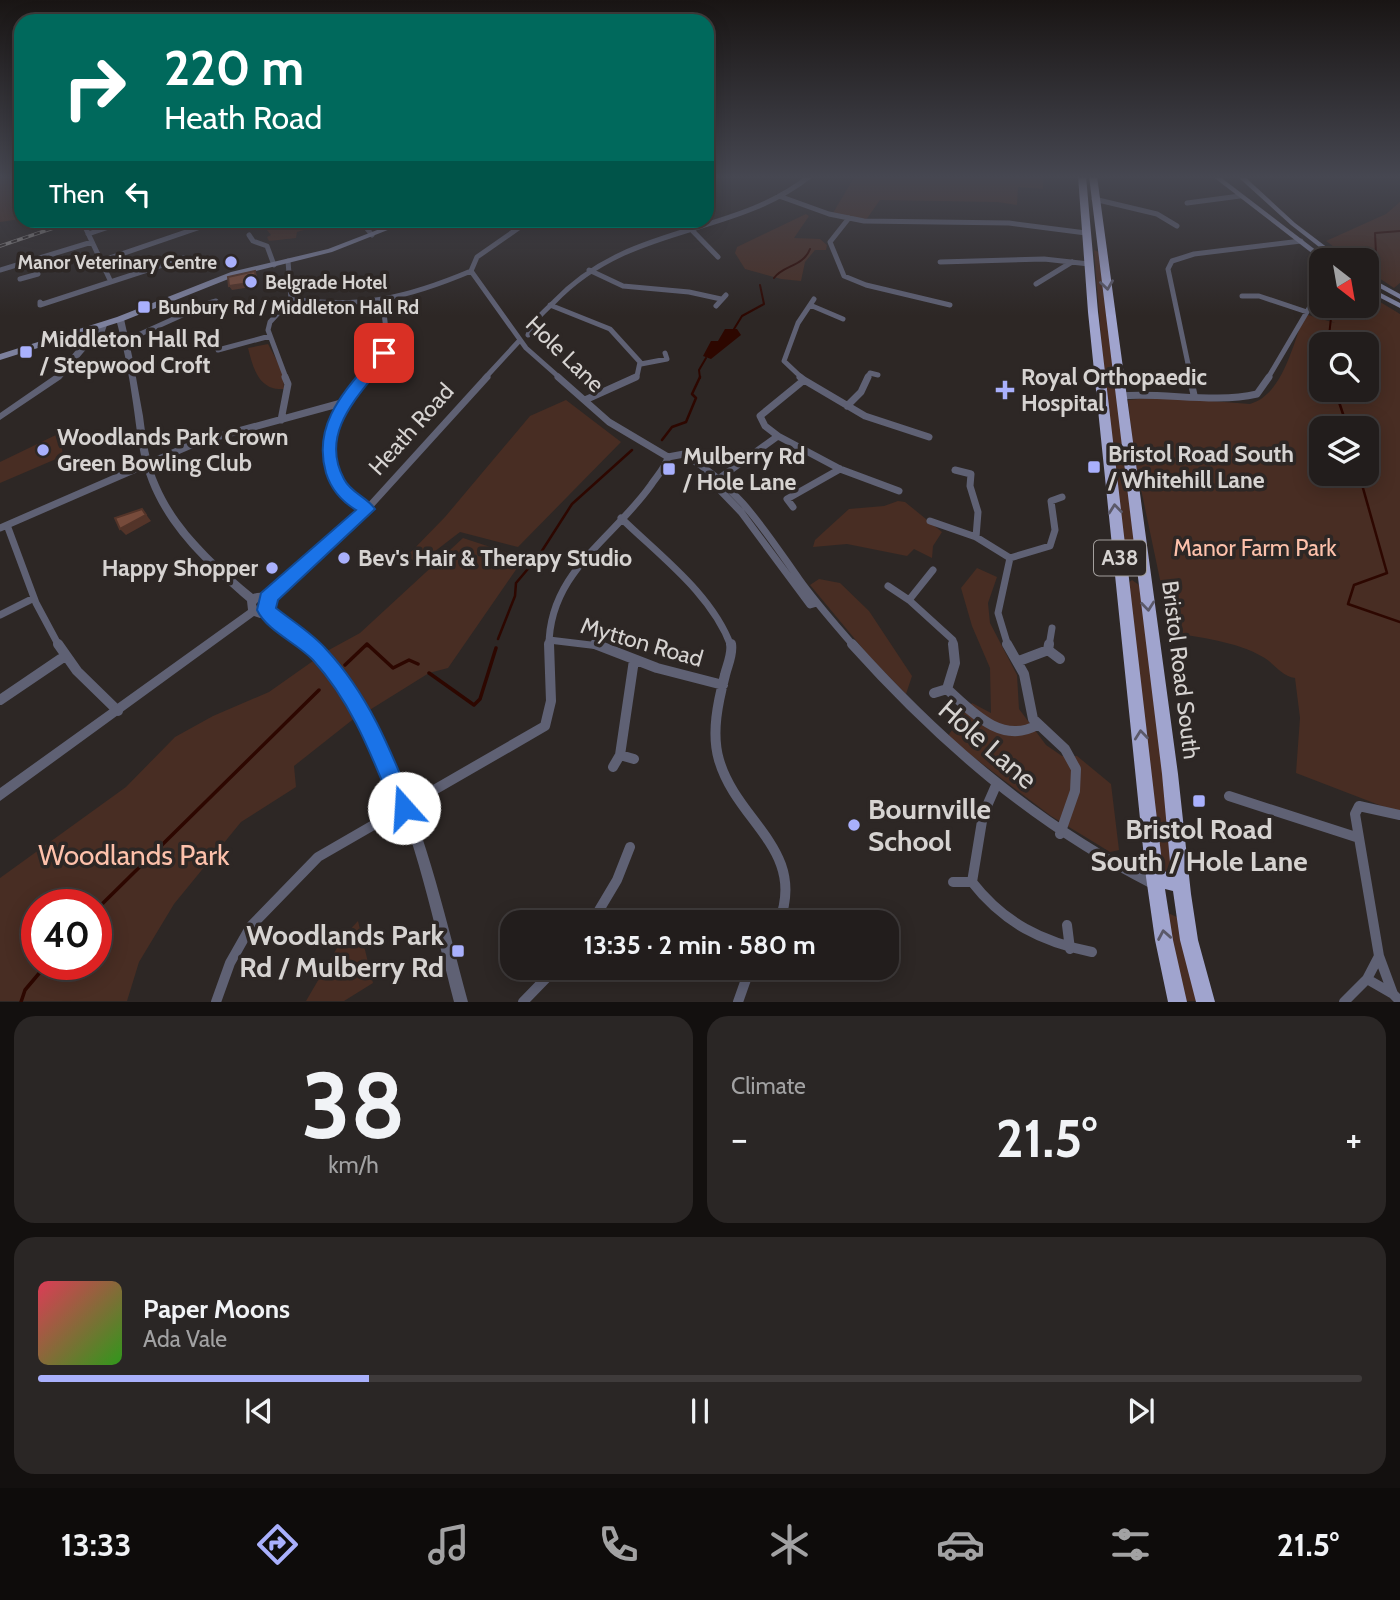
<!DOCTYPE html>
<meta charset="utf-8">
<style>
body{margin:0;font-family:Cabin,sans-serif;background:#2a2625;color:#f1f3f6;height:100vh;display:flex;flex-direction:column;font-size:26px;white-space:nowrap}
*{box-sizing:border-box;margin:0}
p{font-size:23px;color:#a2a2a3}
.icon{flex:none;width:38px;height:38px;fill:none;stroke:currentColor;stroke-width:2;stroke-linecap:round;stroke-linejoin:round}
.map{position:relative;height:1002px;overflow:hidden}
.side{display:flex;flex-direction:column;gap:14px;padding:14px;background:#13100f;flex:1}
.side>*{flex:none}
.hud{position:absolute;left:14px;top:14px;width:700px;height:214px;border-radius:21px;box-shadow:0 4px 18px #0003,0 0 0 2px #3f3b3b;background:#00695c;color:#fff;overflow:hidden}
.needle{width:46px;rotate:149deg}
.controls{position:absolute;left:1309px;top:248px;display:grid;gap:14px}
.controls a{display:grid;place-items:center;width:70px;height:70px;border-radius:14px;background:#221d1c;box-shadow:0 4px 18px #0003,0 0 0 2px #3f3b3b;font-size:35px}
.speed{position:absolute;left:21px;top:889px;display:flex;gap:14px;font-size:35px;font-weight:700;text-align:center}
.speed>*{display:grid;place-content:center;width:91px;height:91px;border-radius:50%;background:#221d1c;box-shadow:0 4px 18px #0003,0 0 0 2px #3f3b3b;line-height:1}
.speed .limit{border:10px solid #d22;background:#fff;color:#111}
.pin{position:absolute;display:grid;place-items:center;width:60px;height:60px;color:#fff;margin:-30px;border-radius:14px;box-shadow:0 4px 10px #0006}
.me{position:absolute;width:77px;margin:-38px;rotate:341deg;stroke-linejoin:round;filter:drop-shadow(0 0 5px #0008)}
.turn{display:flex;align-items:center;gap:24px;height:147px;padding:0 35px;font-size:32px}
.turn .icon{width:91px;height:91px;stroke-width:2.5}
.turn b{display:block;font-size:49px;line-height:60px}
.then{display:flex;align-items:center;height:66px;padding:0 35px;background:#0003;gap:14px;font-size:26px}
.big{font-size:52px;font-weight:700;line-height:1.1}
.side .card{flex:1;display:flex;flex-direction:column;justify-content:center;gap:10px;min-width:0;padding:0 24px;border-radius:21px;background:#2a2625}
.side .dial{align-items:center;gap:0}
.dial b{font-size:91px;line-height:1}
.song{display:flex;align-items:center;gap:21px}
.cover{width:84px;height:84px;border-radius:10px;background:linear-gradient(135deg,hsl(350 70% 55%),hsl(110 70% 35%))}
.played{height:7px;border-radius:4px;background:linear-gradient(90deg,#a9b0fc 25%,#3f3b3b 25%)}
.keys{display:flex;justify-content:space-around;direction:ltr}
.heat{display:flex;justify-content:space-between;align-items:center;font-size:38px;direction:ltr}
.side .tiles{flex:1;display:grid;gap:14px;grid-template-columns:1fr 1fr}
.card:last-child{grid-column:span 2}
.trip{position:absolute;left:500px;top:910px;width:399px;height:70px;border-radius:21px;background:#221d1c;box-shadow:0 4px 18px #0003,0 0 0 2px #3f3b3b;font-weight:700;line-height:70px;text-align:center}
.tab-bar{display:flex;height:112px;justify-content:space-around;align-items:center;background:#0e0c0b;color:#a2a2a3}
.tab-bar .icon{width:49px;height:49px}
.tab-bar .active{color:#a9b0fc}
.tab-bar b{font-size:32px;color:#f1f3f6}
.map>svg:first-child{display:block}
.green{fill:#482d23;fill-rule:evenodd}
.water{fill:#2d0700}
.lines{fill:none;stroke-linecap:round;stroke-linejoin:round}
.stream-far2{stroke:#2d0700;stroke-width:2}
.stream-far1{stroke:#2d0700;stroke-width:2.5}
.stream{stroke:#2d0700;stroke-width:3.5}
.minor-far2{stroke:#5f6174;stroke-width:5}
.minor-far1{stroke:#5f6174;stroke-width:7}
.minor{stroke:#5f6174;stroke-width:10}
.tertiary{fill:#5f6174;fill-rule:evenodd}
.secondary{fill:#7d819e;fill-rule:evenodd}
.trunk{fill:#a0a4ce;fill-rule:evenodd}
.rail-casing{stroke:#8f8b89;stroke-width:3.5}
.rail{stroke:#2d2725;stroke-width:2;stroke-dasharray:6;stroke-linecap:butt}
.shaded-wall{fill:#533429}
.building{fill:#774b3b;stroke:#533429;stroke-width:2}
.oneway{stroke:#5b5969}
.route{fill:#1a73e8;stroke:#114b97;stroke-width:2}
.poi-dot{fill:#a9b0fc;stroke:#2d2725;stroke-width:2.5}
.labels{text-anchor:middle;stroke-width:7;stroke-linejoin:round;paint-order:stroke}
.far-poi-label{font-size:19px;font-weight:bold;fill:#d6d3d1;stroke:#2d2725;text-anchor:start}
.shield{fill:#2d2725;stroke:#a39f9d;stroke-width:2}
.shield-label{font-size:21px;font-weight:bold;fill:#d6d3d1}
.poi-label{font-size:23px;font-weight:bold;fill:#d6d3d1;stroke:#2d2725;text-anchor:start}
.street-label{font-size:23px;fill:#d6d3d1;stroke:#2d2725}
.park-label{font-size:23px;fill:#fdc1ab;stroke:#2d2725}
.near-street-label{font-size:28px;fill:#d6d3d1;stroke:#2d2725}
.near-poi-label{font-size:28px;font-weight:bold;fill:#d6d3d1;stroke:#2d2725;text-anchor:start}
.near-park-label{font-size:28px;fill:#fdc1ab;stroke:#2d2725}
</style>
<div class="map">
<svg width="1400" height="1002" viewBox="0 0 1400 1002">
<rect width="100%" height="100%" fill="#2d2725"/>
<path class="green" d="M0,176H21V219L0,222Z
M855,176H1043V189L1018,187L1017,205L997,202L880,200L866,220L833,213Z
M1400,202V283L1394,288L1367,270V261H1353L1326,241L1386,214Z
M806,214L809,216L794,238L820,239L827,245L826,250H815L805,262L801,281L781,279L745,269L735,253L737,247Z
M318,221H334L297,232L296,238L269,241L267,237L271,235L267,230L291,222L296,228Z
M1094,250L1101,253L1137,556V565L1134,567L1125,563L1105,386Z
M1367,294L1400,314V813L1296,773L1300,718L1295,678C1281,676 1274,663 1263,657C1236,641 1200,638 1171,632L1133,451L1128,400L1160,397L1250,404C1283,395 1293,343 1305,314L1335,323L1319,315V309L1367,306ZM1321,345H1367V390H1321ZM1321,429H1367V474H1321Z
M268,344L283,372L284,389C259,391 253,368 248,348Z
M566,400L621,442L518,547L460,532L417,565L408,555L445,517L530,416Z
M60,433L63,456L0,483V462Z
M898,501L905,502L942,532L933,546L932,558L914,549L907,556L847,544L813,547L815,540L849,509L884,506Z
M463,538L524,558L448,668L429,673L368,711L327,651L360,633Z
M977,568L997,577L988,603L990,623L1017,675L1019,709L1046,745L1062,756H1077L1111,784L1119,850L1110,852L1051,816L947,737L972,703L991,713L990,668L972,626L961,588Z
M819,579L840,583L869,611L912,676L906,694L869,656L810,585Z
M1132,580L1139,585L1144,597L1173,873L1159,869L1127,584Z
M313,661L340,691L356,717L294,766L296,787L241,822L174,904L139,962L127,1001H0V878L126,787L175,737L213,716L269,692ZM37,905H96V964H37Z
M1166,912L1181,919L1201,1001H1183Z
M358,921L373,983L344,1001H306L344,936Z"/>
<path class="water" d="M725,329H737L741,335L711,359L703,356L711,341H718Z"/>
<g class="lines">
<path class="stream-far2" d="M1376,275L1378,271L1372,259L1376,254L1375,233L1400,231
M774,278C783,265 803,267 810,249
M734,329L742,316L764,304L760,285
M1328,345L1331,318L1351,306
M700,378L699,370L706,358"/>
<path class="stream-far1" d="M1335,390L1348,429
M662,440L672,427L686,422L696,398L692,394L700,377
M1359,474L1387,573L1354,585L1348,604L1400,622
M498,639L515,596L516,583L538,557L572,504L632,450
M365,646H369"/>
<path class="stream" d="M367,644L393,668L409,660L418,664
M345,665L367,644
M429,673L474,705L480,699L496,648
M96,910L319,690
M21,1002L25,990L47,964"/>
<path class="minor-far2" d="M779,196L829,214L864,221L1009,223L1086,233
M1094,199L1157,214L1177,226
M1187,203L1240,196
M849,218L830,242L844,276L866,285L950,305
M87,220L86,229L110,280
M260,220L262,224L269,222
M360,220L372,235
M530,220L477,257L471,271L526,348L560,378
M682,220L718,257
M88,234L130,220
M249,235L253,241L267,246L274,265
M101,261L221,220
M940,262L1044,259L1089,264
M0,270L92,242
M589,270L623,286L689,292L721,299
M20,279L38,274
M1036,284L1072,262
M1242,296H1259L1307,312
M291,299C360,309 407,298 471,271
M40,302V305L184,258
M550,305L610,329L640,362L637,376L632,378
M810,305L843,319
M716,306L726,295
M528,335C532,321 544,312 554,302C630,222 732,238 810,176
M127,340L209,303L216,301L220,306
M218,350L270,336
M641,364L667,359L665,353
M286,378L268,330L270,322L291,299L288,261
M365,378C387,354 390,333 381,302
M485,378L520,340
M802,378L784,361L798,323L814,299
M867,378L870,373L878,375
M1191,378L1168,269L1172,261L1194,254L1301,241
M1268,378L1321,288"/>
<path class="minor-far1" d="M366,377C330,415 305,480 367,509
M558,377L609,422L668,457
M800,377L804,380L760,416L765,426L778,436L721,477L716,486L741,512L810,605L817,603
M1190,377L1194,395
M804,380L865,416L929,437
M1120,396C1165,392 1213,404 1257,394L1269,377
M585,400L636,377
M847,406L861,392L868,377
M281,420L288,384L285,377
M778,436L840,469L899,491
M668,457L684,454C739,488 763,528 799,579C816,603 835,624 854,646
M955,470L971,474L970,486L978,512L976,537
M793,507L787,499L840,469
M621,518C660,556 712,594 731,646
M930,521L976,537L1010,558
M7,525L36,603L59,646
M0,528L198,442L345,402
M933,570L909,600L953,640L954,646
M888,586L909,600
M267,598L367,509L487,377
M0,615L32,599
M549,640L599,646
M549,646C549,572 613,539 651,485C657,476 666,467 668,457
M1008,646L998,613L1010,558L1050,546L1055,530L1051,501L1062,497
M1049,646L1052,628"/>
<path class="minor" d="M58,644L77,671L118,711
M595,644L657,668L723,685
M731,644C733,654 727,666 725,675C718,702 711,733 719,760C737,822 807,850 779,922
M852,644C940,742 1035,824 1153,884
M953,644L955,663L947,689C972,712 1002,745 1037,725
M1007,644L1024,674L1033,719L1065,749L1076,769L1075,791L1060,834
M1048,650L1060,659
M634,660L620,755L634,759
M1019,661L1048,650L1049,644
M934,693L947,689
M0,700L65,656
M613,767L620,755
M997,783L983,815L972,882C1004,923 1042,942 1092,952
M1229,796L1359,838
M953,882H972
M592,922L617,880L630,847
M1067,925L1070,949
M1379,956L1393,994L1400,1001
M1367,979L1393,994
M216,1002L230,963L251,926L318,857L545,726L551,701L549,644
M523,1002L556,968
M738,1002L750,968
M1344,1002L1367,979L1379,956L1355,814L1359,806L1400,815"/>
<path class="tertiary" d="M118,317H122L124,319L128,337C134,363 138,390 143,416C146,439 149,463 159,485C178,529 216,563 253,594C264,590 276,596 272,609C286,620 301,631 314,643C406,736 435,879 468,1002H454C427,896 405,782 342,691C332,678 316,657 304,647C292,636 279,626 266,616L260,618L254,616L0,801V788L248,610L247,601C209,568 168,531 149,482C139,457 137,430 133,403C129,375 124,347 116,319ZM259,601H261L263,603L264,607L261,609L257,607L256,604Z
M100,323H103L107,325L104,334L88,347L61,379L0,420V413L55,375L82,343L98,331Z"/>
<path class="secondary" d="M1212,176H1219L1330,261H1322Z
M1237,176H1244L1295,223L1345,261H1337L1291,225Z
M403,220H413L332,252L236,276L123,321L0,360V354L117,317L231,272L328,249Z
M1367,276L1400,294V299L1367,281Z
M1367,286L1400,303V308L1367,291Z"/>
<path class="trunk" d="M1078,176H1086L1098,312L1163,871L1171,873L1162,774L1089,176H1097L1178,774L1191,894L1198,940L1215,1002H1196L1180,940L1173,891L1165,889L1173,940L1187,1002H1168L1155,940L1146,877L1088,312Z"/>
<g class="rail-casing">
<path id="rail" d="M0,246L77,220"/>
</g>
<use href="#rail" class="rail"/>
</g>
<path class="shaded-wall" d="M255,271L257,276L258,286L232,290L229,286Z
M142,509L151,521L126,535L120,529Z"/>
<path class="building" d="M255,271L256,282L229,286L228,277Z
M142,509L146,515L120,529L115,518Z"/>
<defs><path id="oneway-chevron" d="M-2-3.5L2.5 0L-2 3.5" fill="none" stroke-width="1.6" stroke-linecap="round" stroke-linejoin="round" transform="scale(1.75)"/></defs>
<g class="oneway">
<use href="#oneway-chevron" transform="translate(1107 285) rotate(82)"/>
<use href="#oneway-chevron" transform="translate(1115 509) rotate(-96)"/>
<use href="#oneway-chevron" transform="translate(1148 606) rotate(84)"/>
<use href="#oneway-chevron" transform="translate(1141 735) rotate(-96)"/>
<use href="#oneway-chevron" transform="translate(1164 935) rotate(-100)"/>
</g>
<linearGradient id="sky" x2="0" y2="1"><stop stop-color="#191514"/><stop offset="0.56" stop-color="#464751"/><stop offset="1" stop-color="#464751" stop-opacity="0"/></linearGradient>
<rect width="1400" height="316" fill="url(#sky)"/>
<path class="route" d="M384,349L391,353C365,391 317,429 344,479C351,493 367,497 375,509L278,600L276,608C292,621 312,633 326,649C369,695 391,751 414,808L411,815L404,818L396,815C373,760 354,705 313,660C297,643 267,631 257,610L261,593L356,510C341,501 331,489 326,473C311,421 349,387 379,350Z"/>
<g class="poi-dot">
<circle cx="231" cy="262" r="7"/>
<circle cx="251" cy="282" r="7"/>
<rect x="137" y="300" width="14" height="14" rx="3.5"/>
<rect x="19" y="345" width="14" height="14" rx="3.5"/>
<path d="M1001.5 379.5h7v7h7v7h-7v7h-7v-7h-7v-7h7z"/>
<circle cx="43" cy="450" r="7"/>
<rect x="1087" y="460" width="14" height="14" rx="3.5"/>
<rect x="662" y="462" width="14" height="14" rx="3.5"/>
<circle cx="344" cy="558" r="7"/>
<circle cx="272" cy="568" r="7"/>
<rect x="1192" y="794" width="14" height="14" rx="3.5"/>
<circle cx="854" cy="825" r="7"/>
<rect x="451" y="944" width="14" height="14" rx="3.5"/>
</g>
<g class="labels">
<g class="far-poi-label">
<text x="217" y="269" text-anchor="end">Manor Veterinary Centre</text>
<text x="265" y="289">Belgrade Hotel</text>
<text x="158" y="314">Bunbury Rd / Middleton Hall Rd</text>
</g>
<rect class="shield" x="1094" y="540.5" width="52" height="35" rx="5"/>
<g class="shield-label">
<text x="1120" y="565">A38</text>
</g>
<g class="poi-label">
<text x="40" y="347">Middleton Hall Rd<tspan x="40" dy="26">/ Stepwood Croft</tspan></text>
<text x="1021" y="385">Royal Orthopaedic<tspan x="1021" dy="26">Hospital</tspan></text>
<text x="57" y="445">Woodlands Park Crown<tspan x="57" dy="26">Green Bowling Club</tspan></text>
<text x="1108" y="462">Bristol Road South<tspan x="1108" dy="26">/ Whitehill Lane</tspan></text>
<text x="683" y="464">Mulberry Rd<tspan x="683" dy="26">/ Hole Lane</tspan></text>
<text x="358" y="566">Bev's Hair &amp; Therapy Studio</text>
<text x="258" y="576" text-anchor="end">Happy Shopper</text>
</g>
<g class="street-label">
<text transform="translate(565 354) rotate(44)" y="8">Hole Lane</text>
<text transform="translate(411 429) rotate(-48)" y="8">Heath Road</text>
<text transform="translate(642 642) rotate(16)" y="8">Mytton Road</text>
<text transform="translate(1181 670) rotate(83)" y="8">Bristol Road South</text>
</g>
<g class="park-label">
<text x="1255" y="556">Manor Farm Park</text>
</g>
<g class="near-street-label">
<text transform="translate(988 744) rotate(41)" y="10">Hole Lane</text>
</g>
<g class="near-poi-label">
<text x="868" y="819">Bournville<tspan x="868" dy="32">School</tspan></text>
<text x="1199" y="839" text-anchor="middle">Bristol Road<tspan x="1199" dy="32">South / Hole Lane</tspan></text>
<text x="444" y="945" text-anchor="end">Woodlands Park<tspan x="444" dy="32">Rd / Mulberry Rd</tspan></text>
</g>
<g class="near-park-label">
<text x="134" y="865">Woodlands Park</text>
</g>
</g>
</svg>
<div class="controls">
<a><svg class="needle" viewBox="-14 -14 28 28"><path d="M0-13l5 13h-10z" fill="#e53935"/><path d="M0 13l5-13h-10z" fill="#a2a2a3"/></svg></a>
<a><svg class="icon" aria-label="search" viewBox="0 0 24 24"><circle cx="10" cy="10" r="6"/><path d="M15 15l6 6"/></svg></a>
<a><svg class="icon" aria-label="layers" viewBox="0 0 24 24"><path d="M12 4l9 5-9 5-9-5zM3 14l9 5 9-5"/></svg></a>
</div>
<div class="speed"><div class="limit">40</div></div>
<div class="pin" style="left:384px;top:353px;background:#d93025"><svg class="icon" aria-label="arrive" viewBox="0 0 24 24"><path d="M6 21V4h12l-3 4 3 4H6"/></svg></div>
<svg class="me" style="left:404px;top:808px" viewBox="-20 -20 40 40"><circle r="19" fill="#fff"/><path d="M0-13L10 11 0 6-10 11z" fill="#1a73e8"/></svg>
<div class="trip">13:35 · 2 min · 580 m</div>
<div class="hud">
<div class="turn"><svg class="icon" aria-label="right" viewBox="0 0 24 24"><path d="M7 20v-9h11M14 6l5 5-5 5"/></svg><div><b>220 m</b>Heath Road</div></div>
<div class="then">Then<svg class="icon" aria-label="left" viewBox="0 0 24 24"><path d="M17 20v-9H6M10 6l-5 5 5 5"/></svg></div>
</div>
</div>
<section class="side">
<div class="tiles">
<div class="card dial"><b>38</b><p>km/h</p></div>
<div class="card"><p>Climate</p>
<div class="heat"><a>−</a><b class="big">21.5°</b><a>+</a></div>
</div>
<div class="card">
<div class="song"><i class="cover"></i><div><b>Paper Moons</b><p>Ada Vale</p></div></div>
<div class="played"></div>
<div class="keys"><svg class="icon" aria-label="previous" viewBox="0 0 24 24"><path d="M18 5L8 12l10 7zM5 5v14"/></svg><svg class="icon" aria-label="pause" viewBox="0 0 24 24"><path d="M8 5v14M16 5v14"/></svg><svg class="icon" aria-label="next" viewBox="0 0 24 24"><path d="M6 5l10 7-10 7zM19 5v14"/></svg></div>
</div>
</div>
</section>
<nav class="tab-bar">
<b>13:33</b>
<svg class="icon active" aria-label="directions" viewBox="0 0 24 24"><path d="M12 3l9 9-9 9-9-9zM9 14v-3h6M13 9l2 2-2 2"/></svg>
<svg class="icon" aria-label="music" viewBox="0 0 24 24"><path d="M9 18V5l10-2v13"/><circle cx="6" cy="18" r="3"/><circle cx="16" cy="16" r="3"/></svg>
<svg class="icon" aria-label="phone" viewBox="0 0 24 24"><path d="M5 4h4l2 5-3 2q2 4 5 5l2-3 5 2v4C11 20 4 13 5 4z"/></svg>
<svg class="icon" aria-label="climate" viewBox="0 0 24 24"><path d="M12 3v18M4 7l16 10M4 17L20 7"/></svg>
<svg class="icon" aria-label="car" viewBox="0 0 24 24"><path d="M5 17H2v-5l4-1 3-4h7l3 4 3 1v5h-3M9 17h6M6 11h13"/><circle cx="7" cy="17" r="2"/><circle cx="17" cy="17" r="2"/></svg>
<svg class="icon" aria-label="filters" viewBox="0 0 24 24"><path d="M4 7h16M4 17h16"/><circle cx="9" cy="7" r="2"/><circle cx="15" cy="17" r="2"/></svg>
<b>21.5°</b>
</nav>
